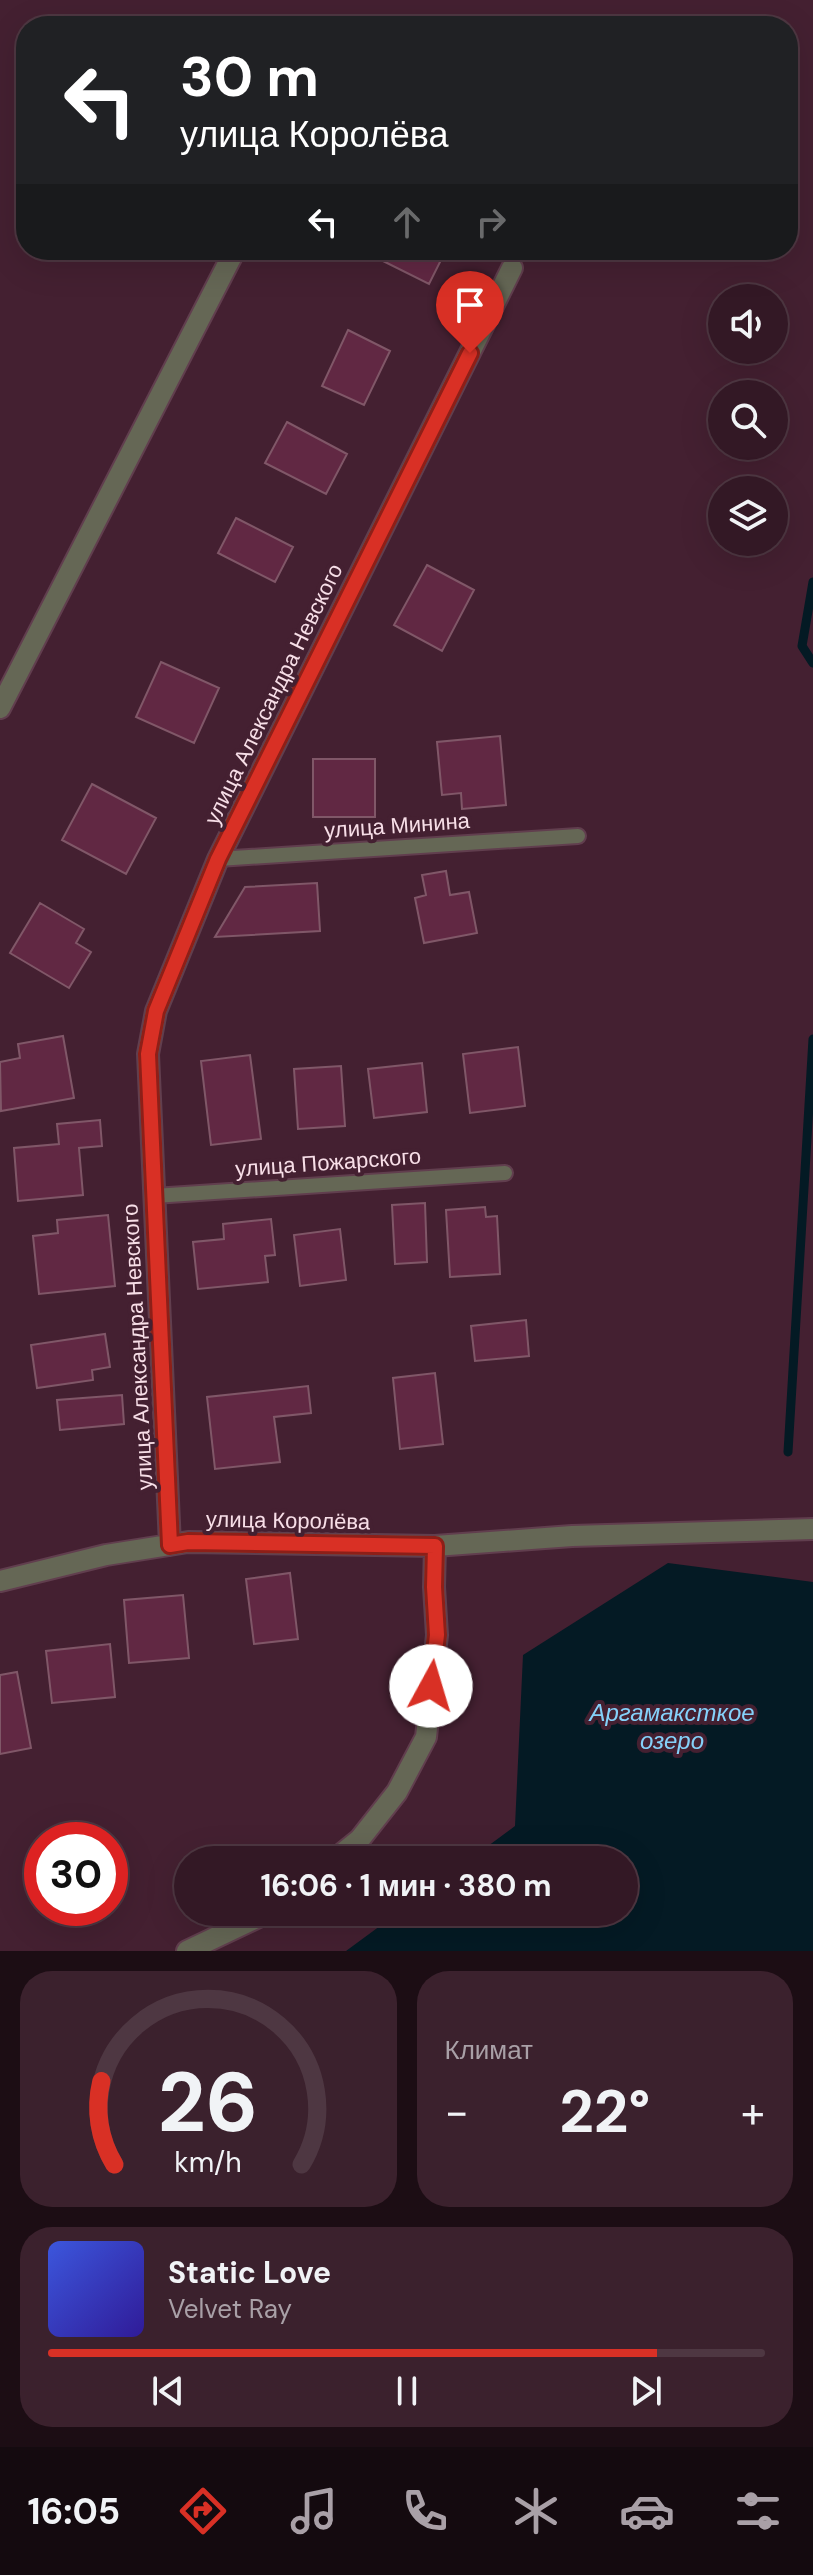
<!DOCTYPE html>
<html lang="ru">
<meta charset="utf-8">
<style>
body{margin:0;font-family:"DM Sans",sans-serif;background:#3b212d;color:#f1f3f6;height:100vh;display:flex;flex-direction:column;font-size:30px;white-space:nowrap}
*{box-sizing:border-box;margin:0}
p{font-size:26px;color:#a9a0a7}
.icon{flex:none;width:44px;height:44px;fill:none;stroke:currentColor;stroke-width:2;stroke-linecap:round;stroke-linejoin:round}
.map{position:relative;height:1951px;overflow:hidden}
.side{display:flex;flex-direction:column;gap:20px;padding:20px;background:#1c0d14;flex:1}
.side>*{flex:none}
.top-card{position:absolute;left:16px;top:16px;width:782px;height:244px;border-radius:32px;box-shadow:0 8px 32px #0002,0 0 0 2px #4e3742;background:#202124;color:#fff;overflow:hidden}
.buttons{position:absolute;left:708px;top:284px;display:grid;gap:16px}
.buttons a{display:grid;place-items:center;width:80px;height:80px;border-radius:50%;background:#331825;box-shadow:0 8px 32px #0002,0 0 0 2px #4e3742;font-size:40px}
.speed{position:absolute;left:24px;top:1822px;display:flex;gap:16px;font-size:40px;font-weight:700;text-align:center}
.speed>*{display:grid;place-content:center;width:104px;height:104px;border-radius:50%;background:#331825;box-shadow:0 8px 32px #0002,0 0 0 2px #4e3742;line-height:1}
.speed .limit{border:12px solid #d22;background:#fff;color:#111}
.pin{position:absolute;display:grid;place-items:center;width:68px;height:68px;color:#fff;margin:-82px -34px;border-radius:50% 50% 50% 0;rotate:-45deg;box-shadow:0 0 8px #0007}
.pin .icon{rotate:45deg}
.me{position:absolute;width:88px;margin:-44px;rotate:6deg;stroke-linejoin:round;filter:drop-shadow(0 0 6px #0008)}
.turn{display:flex;align-items:center;gap:28px;height:168px;padding:0 32px;font-size:36px}
.turn .icon{width:104px;height:104px;stroke-width:2.5}
.turn b{display:block;font-size:56px;line-height:68px}
.lanes{display:flex;align-items:center;height:76px;padding:0 32px;background:#0003;justify-content:center;gap:40px;direction:ltr}
.lanes .off{opacity:.35}
.big{font-size:60px;font-weight:700;line-height:1.1}
.side .card{flex:1;display:flex;flex-direction:column;justify-content:center;gap:12px;min-width:0;padding:0 28px;border-radius:32px;background:#3b212d}
.side .dial{align-items:center;gap:0}
.dial svg{height:208px;overflow:visible;fill:none;stroke:#4e3742;stroke-width:7;stroke-linecap:round;text-anchor:middle}
.dial text{fill:#f1f3f6;stroke:none}
.song{display:flex;align-items:center;gap:24px}
.cover{width:96px;height:96px;border-radius:12px;background:linear-gradient(135deg,hsl(230 70% 55%),hsl(250 70% 35%))}
.played{height:8px;border-radius:4px;background:linear-gradient(90deg,#d93025 85%,#4e3742 85%)}
.keys{display:flex;justify-content:space-around;direction:ltr}
.heat{display:flex;justify-content:space-between;align-items:center;font-size:44px;direction:ltr}
.side .tiles{flex:1;display:grid;gap:20px;grid-template-columns:1fr 1fr}
.card:last-child{grid-column:span 2}
.trip{position:absolute;left:174px;top:1846px;width:464px;height:80px;border-radius:40px;background:#331825;box-shadow:0 8px 32px #0002,0 0 0 2px #4e3742;font-weight:700;line-height:80px;text-align:center}
.dock{display:flex;height:128px;justify-content:space-around;align-items:center;background:#140a0f;color:#a9a0a7}
.dock .icon{width:56px;height:56px}
.dock .on{color:#d93025}
.dock b{font-size:36px;color:#f1f3f6}
.map>svg:first-child{display:block}
.water{fill:#041a24}
.lines{fill:none;stroke-linecap:round;stroke-linejoin:round}
.stream{stroke:#041a24;stroke-width:9}
.building{fill:#612843;stroke:#805768;stroke-width:2}
.service-casing{stroke:#613e4e;stroke-width:18}
.minor-casing{stroke:#613e4e;stroke-width:24}
.service{stroke:#656755;stroke-width:14}
.minor{stroke:#656755;stroke-width:20}
.route-casing{stroke:#8d1f18;stroke-width:20}
.route{stroke:#d93025;stroke-width:14}
.labels{text-anchor:middle;stroke-width:8;stroke-linejoin:round;paint-order:stroke}
.street-label{font-size:22px;fill:#f7dee7;stroke:#442031}
.water-label{font-size:24px;font-style:italic;fill:#85d1fa;stroke:#442031}
</style>
<div class="map">
<svg width="813" height="1951" viewBox="0 0 813 1951">
<rect width="100%" height="100%" fill="#442031"/>
<path class="water" d="M668,1563L813,1582V1951H346L399,1912H624V1860H469L515,1826L523,1655Z"/>
<g class="lines">
<path class="stream" d="M813,582L802,646L813,663
M788,1452L813,1039"/>
</g>
<path class="building" d="M389,250H446L429,284L383,261Z
M348,330L390,351L364,405L322,386Z
M287,422L347,454L326,494L265,463Z
M236,518L293,547L275,582L218,553Z
M427,565L474,590L442,651L394,625Z
M161,662L219,688L194,743L136,717Z
M500,736L506,805L462,809L461,793L442,795L437,742Z
M313,759H375V817H313Z
M92,784L156,818L126,874L62,840Z
M446,871L450,895L469,892L477,933L424,943L415,898L426,895L422,875Z
M317,883L320,931L215,937L245,887Z
M40,903L84,929L76,943L91,952L69,988L10,953Z
M63,1036L74,1098L1,1111L0,1062L20,1058L18,1044Z
M518,1047L525,1106L470,1113L463,1054Z
M250,1055L261,1139L211,1145L201,1061Z
M422,1063L427,1112L374,1118L368,1069Z
M341,1066L345,1126L298,1129L294,1069Z
M100,1120L102,1146L79,1148L83,1195L18,1201L14,1148L59,1144L57,1124Z
M425,1203L427,1262L395,1264L392,1205Z
M485,1207L486,1217L497,1216L500,1274L450,1277L446,1210Z
M108,1215L115,1286L39,1294L33,1236L58,1233L57,1220Z
M271,1219L275,1255L265,1256L268,1282L198,1289L193,1242L224,1239L223,1224Z
M340,1229L346,1280L300,1286L294,1235Z
M526,1320L529,1356L475,1361L471,1326Z
M105,1334L110,1367L92,1370L93,1380L37,1388L31,1345Z
M435,1373L443,1444L400,1449L393,1378Z
M308,1386L311,1413L274,1417L280,1462L215,1469L207,1397Z
M122,1395L124,1424L60,1430L57,1400Z
M290,1573L298,1639L254,1644L246,1579Z
M183,1595L189,1658L129,1663L124,1600Z
M110,1644L115,1697L52,1703L46,1651Z
M17,1672L31,1748L0,1754V1675Z"/>
<g class="lines">
<g class="service-casing">
<path id="service" d="M218,859L578,836
M154,1196L505,1173"/>
</g>
<g class="minor-casing">
<path id="minor" d="M0,708L235,250
M170,1545L148,1054L156,1011L218,859L512,268
M0,1581L106,1555L188,1542L435,1546L572,1536L813,1529
M334,1860L360,1839L397,1792L426,1737L437,1635L434,1587L435,1546
M187,1951L269,1912"/>
</g>
<use href="#service" class="service"/>
<use href="#minor" class="minor"/>
</g>
<g class="lines">
<g class="route-casing">
<path id="route" d="M431,1686L437,1635L434,1587L435,1546L188,1542L170,1545L148,1054L156,1011L218,859L470,353"/>
</g>
<use href="#route" class="route"/>
</g>
<g class="labels">
<g class="street-label">
<text transform="translate(273 694) rotate(-64)" y="8">улица Александра Невского</text>
<text transform="translate(397 825) rotate(-4)" y="8">улица Минина</text>
<text transform="translate(328 1162) rotate(-4)" y="8">улица Пожарского</text>
<text transform="translate(137 1347) rotate(-93)" y="8">улица Александра Невского</text>
<text transform="translate(288 1520) rotate(1)" y="8">улица Королёва</text>
</g>
<g class="water-label">
<text x="672" y="1721">Аргамаксткое<tspan x="672" dy="28">озеро</tspan></text>
</g>
</g>
</svg>
<div class="buttons">
<a><svg class="icon" aria-label="sound" viewBox="0 0 24 24"><path d="M4 9h4l5-4v14l-5-4H4zM17 9q2 3 0 6"/></svg></a>
<a><svg class="icon" aria-label="search" viewBox="0 0 24 24"><circle cx="10" cy="10" r="6"/><path d="M15 15l6 6"/></svg></a>
<a><svg class="icon" aria-label="layers" viewBox="0 0 24 24"><path d="M12 4l9 5-9 5-9-5zM3 14l9 5 9-5"/></svg></a>
</div>
<div class="speed"><div class="limit">30</div></div>
<div class="pin" style="left:470px;top:353px;background:#d93025"><svg class="icon" aria-label="arrive" viewBox="0 0 24 24"><path d="M6 21V4h12l-3 4 3 4H6"/></svg></div>
<svg class="me" style="left:431px;top:1686px" viewBox="-20 -20 40 40"><circle r="19" fill="#fff"/><path d="M0-13L10 11 0 6-10 11z" fill="#d93025"/></svg>
<div class="trip">16:06 · 1 мин · 380 m</div>
<div class="top-card">
<div class="turn"><svg class="icon" aria-label="left" viewBox="0 0 24 24"><path d="M17 20v-9H6M10 6l-5 5 5 5"/></svg><div><b>30 m</b>улица Королёва</div></div>
<div class="lanes"><svg class="icon" aria-label="left" viewBox="0 0 24 24"><path d="M17 20v-9H6M10 6l-5 5 5 5"/></svg><svg class="icon off" aria-label="ahead" viewBox="0 0 24 24"><path d="M12 20V5M6 11l6-6 6 6"/></svg><svg class="icon off" aria-label="right" viewBox="0 0 24 24"><path d="M7 20v-9h11M14 6l5 5-5 5"/></svg></div>
</div>
</div>
<section class="side">
<div class="tiles">
<div class="card dial"><svg viewBox="0 0 100 80">
<path d="M14 69A42 42 0 1 1 86 69"/>
<path d="M14 69A42 42 0 0 1 9 37" stroke="#d93025"/>
<text x="50" y="56" font-size="32" font-weight="700">26</text>
<text x="50" y="72" font-size="11">km/h</text>
</svg></div>
<div class="card"><p>Климат</p>
<div class="heat"><a>−</a><b class="big">22°</b><a>+</a></div>
</div>
<div class="card">
<div class="song"><i class="cover"></i><div><b>Static Love</b><p>Velvet Ray</p></div></div>
<div class="played"></div>
<div class="keys"><svg class="icon" aria-label="previous" viewBox="0 0 24 24"><path d="M18 5L8 12l10 7zM5 5v14"/></svg><svg class="icon" aria-label="pause" viewBox="0 0 24 24"><path d="M8 5v14M16 5v14"/></svg><svg class="icon" aria-label="next" viewBox="0 0 24 24"><path d="M6 5l10 7-10 7zM19 5v14"/></svg></div>
</div>
</div>
</section>
<nav class="dock">
<b>16:05</b>
<svg class="icon on" aria-label="directions" viewBox="0 0 24 24"><path d="M12 3l9 9-9 9-9-9zM9 14v-3h6M13 9l2 2-2 2"/></svg>
<svg class="icon" aria-label="music" viewBox="0 0 24 24"><path d="M9 18V5l10-2v13"/><circle cx="6" cy="18" r="3"/><circle cx="16" cy="16" r="3"/></svg>
<svg class="icon" aria-label="phone" viewBox="0 0 24 24"><path d="M5 4h4l2 5-3 2q2 4 5 5l2-3 5 2v4C11 20 4 13 5 4z"/></svg>
<svg class="icon" aria-label="climate" viewBox="0 0 24 24"><path d="M12 3v18M4 7l16 10M4 17L20 7"/></svg>
<svg class="icon" aria-label="car" viewBox="0 0 24 24"><path d="M5 17H2v-5l4-1 3-4h7l3 4 3 1v5h-3M9 17h6M6 11h13"/><circle cx="7" cy="17" r="2"/><circle cx="17" cy="17" r="2"/></svg>
<svg class="icon" aria-label="filters" viewBox="0 0 24 24"><path d="M4 7h16M4 17h16"/><circle cx="9" cy="7" r="2"/><circle cx="15" cy="17" r="2"/></svg>
</nav>
